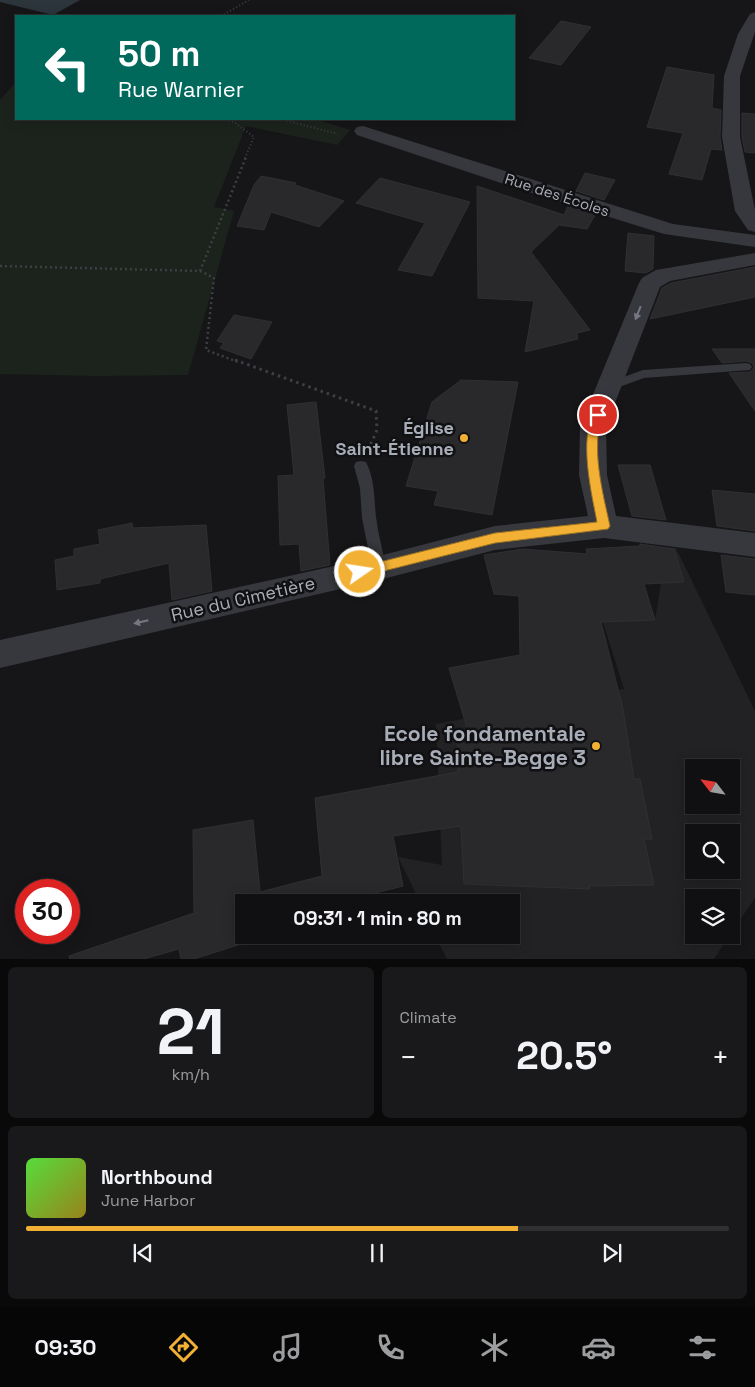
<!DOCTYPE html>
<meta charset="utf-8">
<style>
body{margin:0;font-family:"Space Grotesk",sans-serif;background:#19191b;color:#f1f3f6;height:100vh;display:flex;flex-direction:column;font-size:19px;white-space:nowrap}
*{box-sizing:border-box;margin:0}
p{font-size:16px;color:#9c9d9f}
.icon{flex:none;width:28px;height:28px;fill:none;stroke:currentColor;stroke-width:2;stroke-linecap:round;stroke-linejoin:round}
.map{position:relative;height:959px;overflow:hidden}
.panel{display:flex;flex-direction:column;gap:8px;padding:8px;background:#09090a;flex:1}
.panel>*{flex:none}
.hud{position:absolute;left:15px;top:15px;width:500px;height:105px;border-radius:0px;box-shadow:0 2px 12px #0003,0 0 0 1px #303032;background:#00695c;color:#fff;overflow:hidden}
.needle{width:32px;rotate:301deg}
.fabs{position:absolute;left:685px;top:759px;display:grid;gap:10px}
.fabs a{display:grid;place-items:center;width:55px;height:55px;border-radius:0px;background:#101012;box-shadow:0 2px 12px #0003,0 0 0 1px #303032;font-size:25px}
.speed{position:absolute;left:15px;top:879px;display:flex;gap:10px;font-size:25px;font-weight:700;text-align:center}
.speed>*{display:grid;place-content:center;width:65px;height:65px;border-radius:50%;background:#101012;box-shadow:0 2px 12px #0003,0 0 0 1px #303032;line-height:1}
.speed .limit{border:8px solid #d22;background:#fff;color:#111}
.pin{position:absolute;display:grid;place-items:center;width:42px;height:42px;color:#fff;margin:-21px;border:2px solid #fff;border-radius:50%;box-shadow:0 1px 5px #0007}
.me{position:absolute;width:55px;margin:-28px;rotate:77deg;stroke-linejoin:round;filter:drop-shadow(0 0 4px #0008)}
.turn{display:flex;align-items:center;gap:18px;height:105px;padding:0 20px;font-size:22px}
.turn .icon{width:65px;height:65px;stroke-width:2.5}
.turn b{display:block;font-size:35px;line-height:42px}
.big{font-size:38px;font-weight:600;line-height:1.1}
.panel .widget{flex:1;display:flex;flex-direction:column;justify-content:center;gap:8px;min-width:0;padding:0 18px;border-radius:8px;background:#19191b}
.panel .dial{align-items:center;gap:0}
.dial b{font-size:65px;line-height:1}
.song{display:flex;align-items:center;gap:15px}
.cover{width:60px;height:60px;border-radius:8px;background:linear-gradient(135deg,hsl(110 70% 55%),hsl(50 70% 35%))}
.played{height:5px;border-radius:2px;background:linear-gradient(90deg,#f2b134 70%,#303032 70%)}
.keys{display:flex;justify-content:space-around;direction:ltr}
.heat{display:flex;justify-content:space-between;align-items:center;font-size:28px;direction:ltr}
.panel .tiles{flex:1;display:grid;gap:8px;grid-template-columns:1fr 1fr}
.widget:last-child{grid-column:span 2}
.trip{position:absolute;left:235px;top:894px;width:285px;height:50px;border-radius:0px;background:#101012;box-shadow:0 2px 12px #0003,0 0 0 1px #303032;font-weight:600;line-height:50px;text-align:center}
.tabs{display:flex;height:80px;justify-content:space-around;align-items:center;background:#060607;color:#9c9d9f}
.tabs .icon{width:35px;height:35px}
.tabs .on{color:#f2b134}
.tabs b{font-size:22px;color:#f1f3f6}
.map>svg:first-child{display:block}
.built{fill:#222225;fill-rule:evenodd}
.green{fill:#1c231d}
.water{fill:#2c353c}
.building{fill:#29292c;stroke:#303034}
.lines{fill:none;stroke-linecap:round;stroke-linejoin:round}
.path-far2{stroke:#3d3f44;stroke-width:2;stroke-dasharray:1 2.5;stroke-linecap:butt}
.path-far1{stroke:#3d3f44;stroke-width:2.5;stroke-dasharray:2 3;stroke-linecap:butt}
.path{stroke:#3d3f44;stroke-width:3;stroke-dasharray:2.5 4;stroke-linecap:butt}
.service{fill:#37383d;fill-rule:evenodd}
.minor{fill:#37383d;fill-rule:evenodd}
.tertiary{fill:#37383d;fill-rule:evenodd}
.oneway{fill:#757881}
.route{fill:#f2b134;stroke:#9d7322}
.poi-dot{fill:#f2b134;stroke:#111113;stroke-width:2}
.labels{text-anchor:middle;stroke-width:5;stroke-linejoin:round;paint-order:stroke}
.far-street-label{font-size:15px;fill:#a8adb8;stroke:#111113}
.poi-label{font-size:18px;font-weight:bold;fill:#a8adb8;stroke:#111113;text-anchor:end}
.street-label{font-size:18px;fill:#a8adb8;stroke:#111113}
.near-poi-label{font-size:21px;font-weight:bold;fill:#a8adb8;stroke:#111113;text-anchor:end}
</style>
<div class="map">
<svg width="755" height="960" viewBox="0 0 755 960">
<rect width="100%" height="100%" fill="#161618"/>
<path class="built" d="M650,546L676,548L755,711V898L731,933V898H694V935H730L714,959H447L435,935H511V902H420L398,857L442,865L436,724L624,689L603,622L655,620L661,583ZM694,768H731V805H694ZM694,832H731V870H694Z"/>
<path class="green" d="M16,82V119H315L350,130L337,145L246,126L214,207L234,211L188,375L98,376L0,374V100Z"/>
<path class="water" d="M0,0H80L53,15L0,2Z"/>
<path class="building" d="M561,21L591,27L561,65L529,58Z
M667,67L714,75L712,108L721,110L720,137L722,150L711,149L702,180L669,174L683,133L647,127Z
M742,113L755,114V153L745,152L742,137Z
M585,173L615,180L604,200L576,191Z
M261,176L296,183L295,185L344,201L319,227L271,212L264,230L237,226L254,185Z
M380,178L470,202L432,276L398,270L425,223L356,203Z
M477,186L564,215L568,206L595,215L587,229L559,225L531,252L590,330L577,333L578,339L525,352L534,301L478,298Z
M628,233L654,236L653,269L646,273L625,271Z
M755,267V297L650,319L662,288L671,283Z
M234,315L272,322L251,359L220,348L224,343L217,341Z
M712,349H755V411L729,373L750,372L754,368L752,363L746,361L722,363Z
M461,380L518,382L492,515L434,505L438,491L406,486L432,402Z
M316,402L325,478L323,479L330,565L301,571L299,544L280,545L278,476L294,475L287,405Z
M618,465H650L666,520L632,516Z
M712,490L755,494V531L717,526Z
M132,523L133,528L206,525L212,591L172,600L169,563L100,579V583L57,590L55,560L74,556V549L100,544L98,530Z
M640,544L674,549L684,582L644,584L655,620L601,622L623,709L634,779H640L652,839H644L654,885L589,886L590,889L464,884L461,826L393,836L403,886L339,902H244V926L237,928L241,944L191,960H181L179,949L140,960H70L69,956L194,913L193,830L253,820L260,892L322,876L315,798L458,772L457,738H470L449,668L520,655L519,596L494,594L484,555L523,549L587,554L586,549L640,546Z
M721,555L755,559V595L726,592Z"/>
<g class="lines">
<path class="path-far2" d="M221,16L249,0
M222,119L234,122L254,137L245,158
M280,119L338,134"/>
<path class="path-far1" d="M0,266L200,271L214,278L206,350L238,362
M200,271L246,157"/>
<path class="path" d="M235,360L376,411L377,430L370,446"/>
<path class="service" d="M746,363L750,364L752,367L750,370L644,378L608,391L602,387L604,384L643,370Z
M361,461L366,462C375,479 374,499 376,517C378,534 383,551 386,568L384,572L379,574L374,572L372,568L362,518L360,488L354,466L356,462Z"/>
<path class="minor" d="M363,126L673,224L755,235V247L664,234L516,188L357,135L354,131L357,127Z
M755,253V265L670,281L660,287L606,426L607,475L616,516L755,533V557L604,538L495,550L379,580L0,668V640L379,556L495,526L588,516L579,475L580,426L639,283L642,278L656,270Z"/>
<path class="tertiary" d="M755,12V32L740,76V137L755,210V232L748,230L735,211L722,137L724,76L738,34L750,14Z"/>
</g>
<defs><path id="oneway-solid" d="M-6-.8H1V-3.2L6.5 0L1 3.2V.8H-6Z" transform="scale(1.25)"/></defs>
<g class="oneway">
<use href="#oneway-solid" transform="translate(638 313) rotate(112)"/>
<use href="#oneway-solid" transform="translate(141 622) rotate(167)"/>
</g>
<path class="route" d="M598,411L603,415C590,445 603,494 610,526L608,529L495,543L360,577L355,576L353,572L355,569L360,567L495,533L597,522C591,491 579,440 594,412Z"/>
<g class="poi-dot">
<circle cx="464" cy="438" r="5"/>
<circle cx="596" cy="746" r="5"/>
</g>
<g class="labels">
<g class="far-street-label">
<text transform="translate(557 195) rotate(18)" y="5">Rue des Écoles</text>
</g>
<g class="poi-label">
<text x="454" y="434">Église<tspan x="454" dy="21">Saint-Étienne</tspan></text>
</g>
<g class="street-label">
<text transform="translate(243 599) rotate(-13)" y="6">Rue du Cimetière</text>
</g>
<g class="near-poi-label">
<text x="586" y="741">Ecole fondamentale<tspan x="586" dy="24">libre Sainte-Begge 3</tspan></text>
</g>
</g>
</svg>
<div class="fabs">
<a><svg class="needle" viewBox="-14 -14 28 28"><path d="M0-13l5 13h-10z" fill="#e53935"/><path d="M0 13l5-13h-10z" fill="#9c9d9f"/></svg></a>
<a><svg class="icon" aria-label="search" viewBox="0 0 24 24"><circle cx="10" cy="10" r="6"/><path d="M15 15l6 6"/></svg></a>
<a><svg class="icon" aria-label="layers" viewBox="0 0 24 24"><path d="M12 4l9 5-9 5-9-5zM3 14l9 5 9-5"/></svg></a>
</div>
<div class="speed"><div class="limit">30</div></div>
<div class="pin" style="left:598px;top:415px;background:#d93025"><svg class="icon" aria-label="arrive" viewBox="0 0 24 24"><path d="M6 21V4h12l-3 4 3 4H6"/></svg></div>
<svg class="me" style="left:360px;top:572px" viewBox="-20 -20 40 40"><circle r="17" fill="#f2b134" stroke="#fff" stroke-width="3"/><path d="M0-11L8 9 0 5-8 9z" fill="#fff"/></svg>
<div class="trip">09:31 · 1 min · 80 m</div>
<div class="hud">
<div class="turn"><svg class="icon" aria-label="left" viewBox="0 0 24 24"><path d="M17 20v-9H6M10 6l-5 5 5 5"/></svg><div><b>50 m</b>Rue Warnier</div></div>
</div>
</div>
<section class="panel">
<div class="tiles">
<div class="widget dial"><b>21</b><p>km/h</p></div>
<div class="widget"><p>Climate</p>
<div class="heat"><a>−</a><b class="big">20.5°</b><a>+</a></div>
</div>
<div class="widget">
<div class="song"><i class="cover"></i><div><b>Northbound</b><p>June Harbor</p></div></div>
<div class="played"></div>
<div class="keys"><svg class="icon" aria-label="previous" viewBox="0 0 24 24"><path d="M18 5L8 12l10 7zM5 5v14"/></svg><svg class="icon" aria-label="pause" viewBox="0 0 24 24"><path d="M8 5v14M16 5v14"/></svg><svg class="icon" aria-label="next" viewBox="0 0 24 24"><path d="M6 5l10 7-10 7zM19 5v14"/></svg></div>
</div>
</div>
</section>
<nav class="tabs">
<b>09:30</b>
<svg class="icon on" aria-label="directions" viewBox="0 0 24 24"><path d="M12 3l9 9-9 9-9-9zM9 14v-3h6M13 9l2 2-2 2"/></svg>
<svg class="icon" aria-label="music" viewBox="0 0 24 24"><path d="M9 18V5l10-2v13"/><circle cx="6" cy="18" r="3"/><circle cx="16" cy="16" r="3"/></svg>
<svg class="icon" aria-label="phone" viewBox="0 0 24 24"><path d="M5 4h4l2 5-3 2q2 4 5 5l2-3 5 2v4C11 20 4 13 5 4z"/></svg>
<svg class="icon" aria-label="climate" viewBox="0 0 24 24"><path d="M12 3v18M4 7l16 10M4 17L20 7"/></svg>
<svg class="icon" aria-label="car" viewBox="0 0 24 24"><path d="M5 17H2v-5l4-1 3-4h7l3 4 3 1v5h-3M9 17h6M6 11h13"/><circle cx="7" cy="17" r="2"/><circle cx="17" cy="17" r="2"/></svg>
<svg class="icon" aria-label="filters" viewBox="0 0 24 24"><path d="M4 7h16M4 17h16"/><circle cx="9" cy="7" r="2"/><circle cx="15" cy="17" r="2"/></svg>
</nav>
